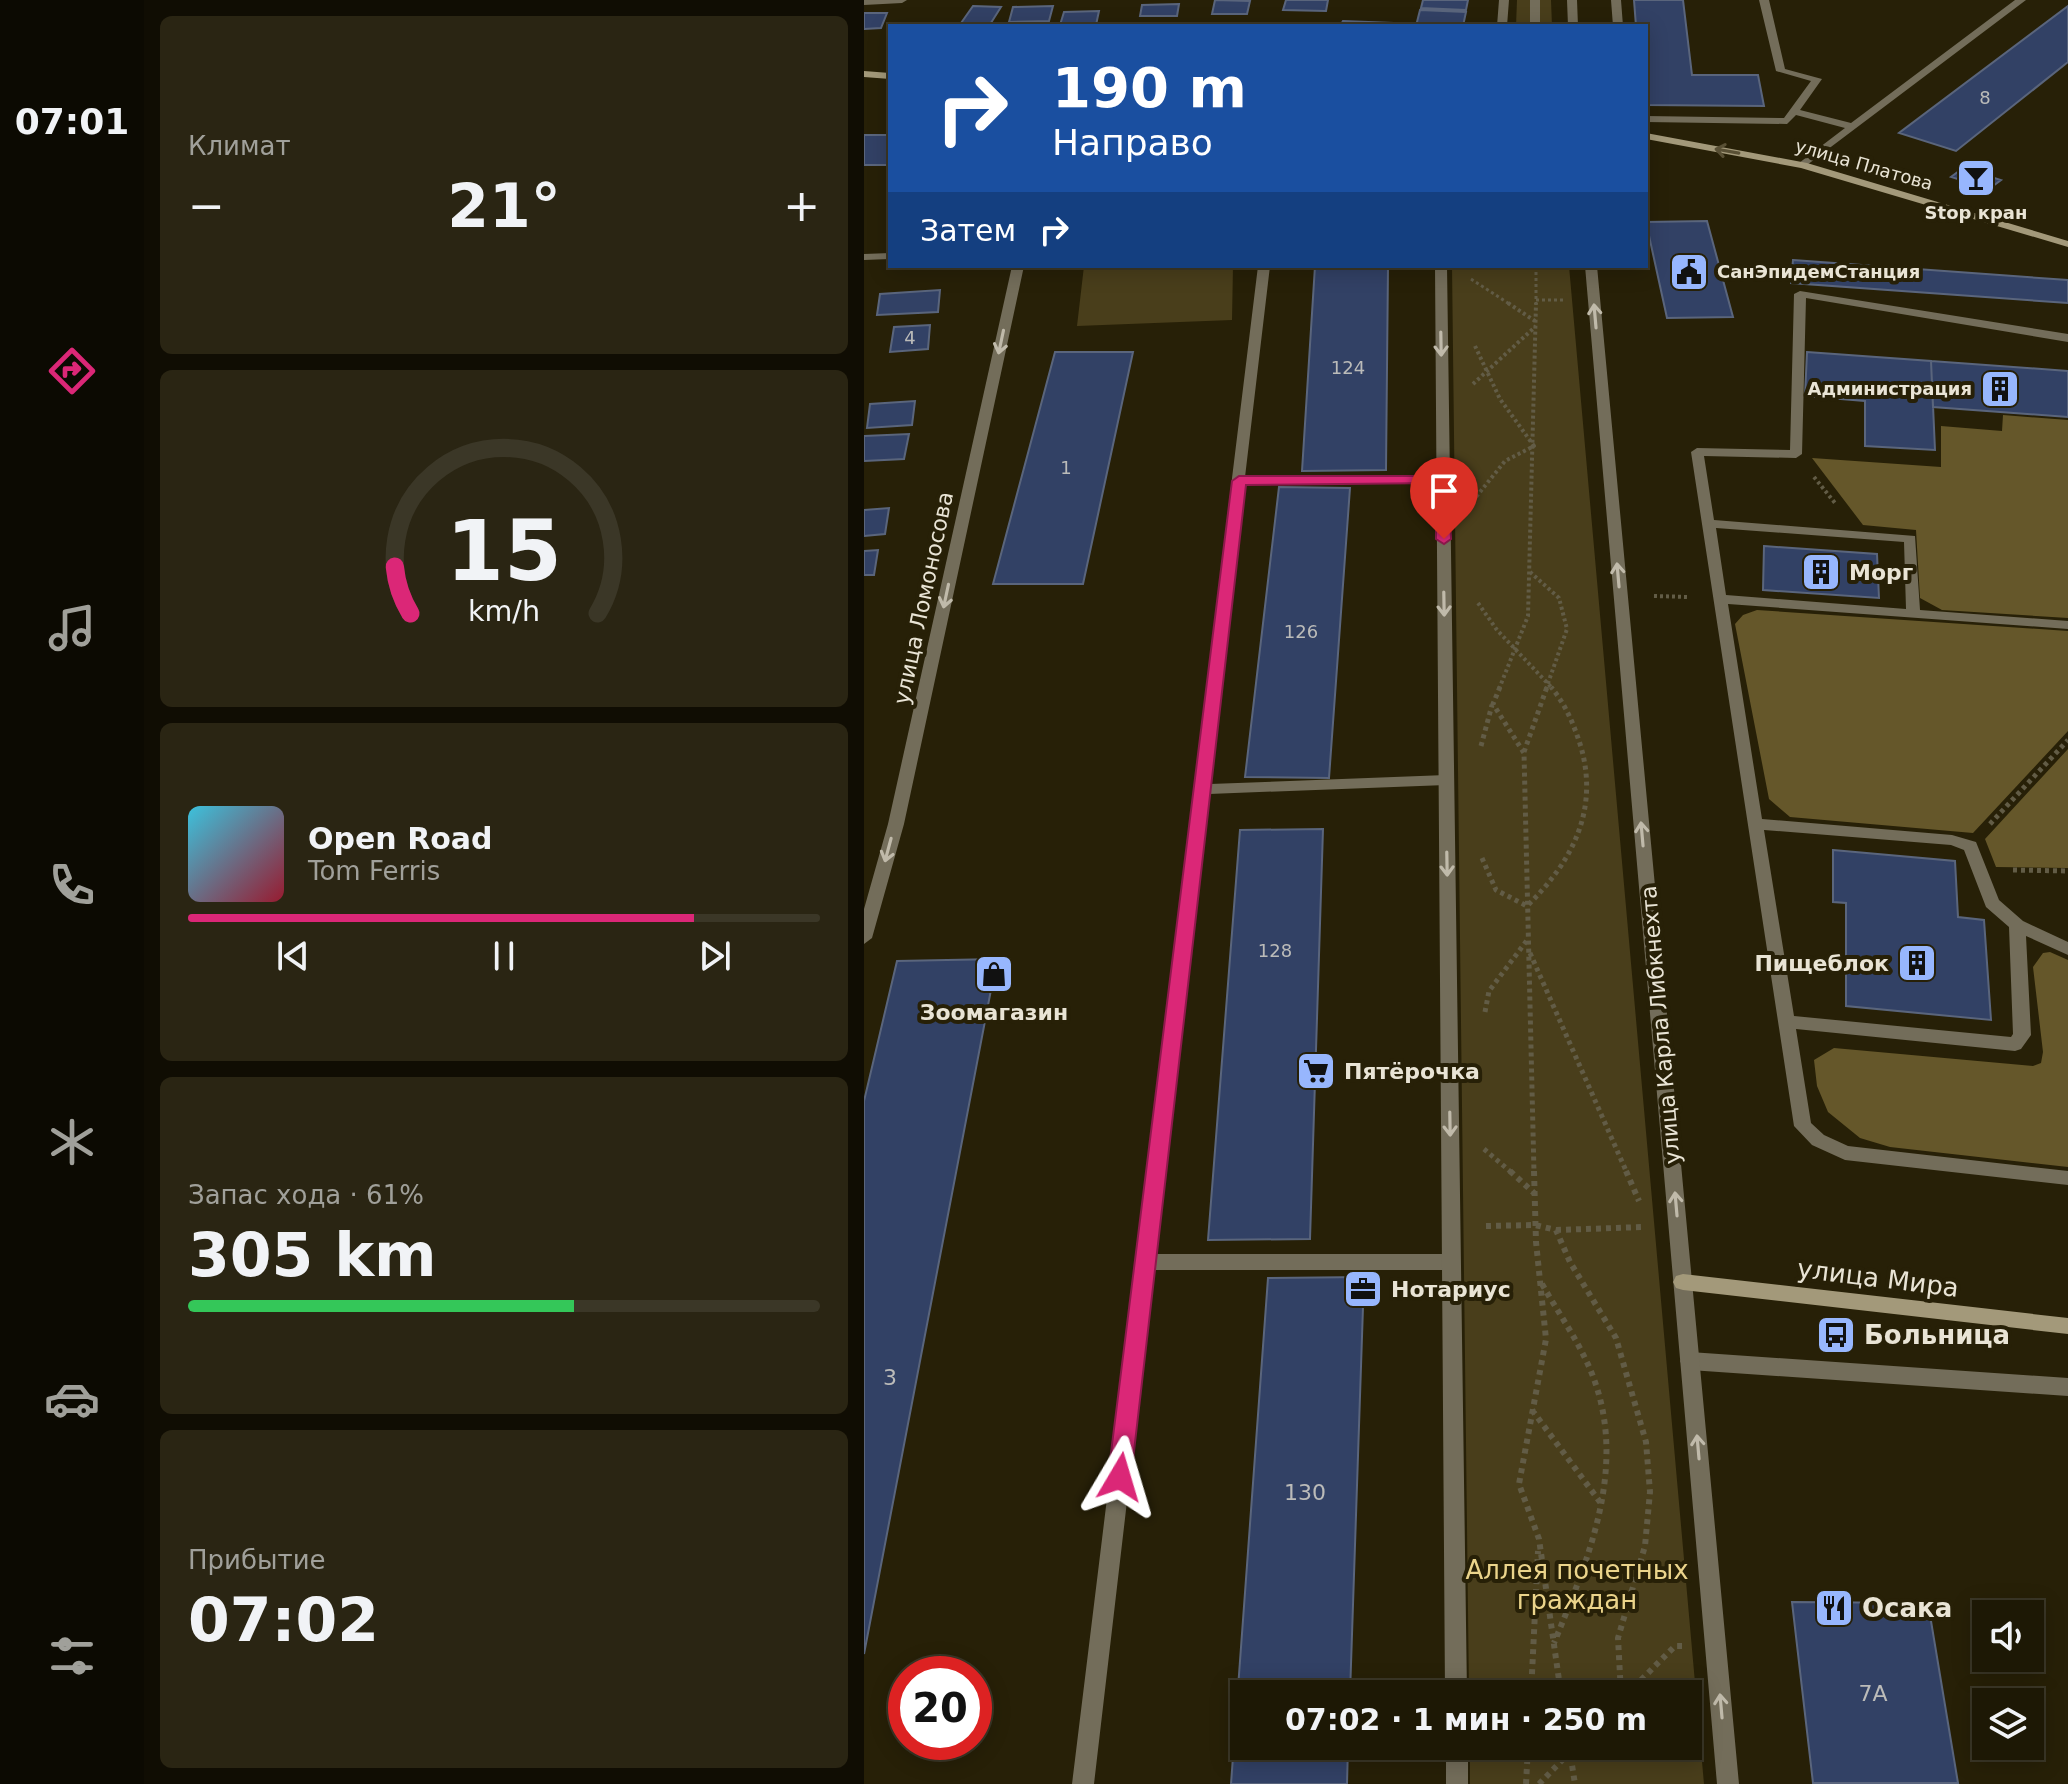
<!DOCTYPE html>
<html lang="ru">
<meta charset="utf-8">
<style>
body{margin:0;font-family:"DejaVu Sans",sans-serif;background:#2a2513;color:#f1f3f6;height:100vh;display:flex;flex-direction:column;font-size:30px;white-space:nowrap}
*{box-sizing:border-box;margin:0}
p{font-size:26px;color:#a0a09a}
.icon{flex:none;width:44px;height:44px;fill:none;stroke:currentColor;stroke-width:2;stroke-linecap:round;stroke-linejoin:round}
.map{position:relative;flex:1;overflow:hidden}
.details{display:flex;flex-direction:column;gap:16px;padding:16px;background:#100d03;width:720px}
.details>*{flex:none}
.guide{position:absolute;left:24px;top:24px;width:760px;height:244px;border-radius:0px;box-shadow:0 4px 20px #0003,0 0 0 2px #3b3727;background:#1a4fa0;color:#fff;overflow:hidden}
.tools{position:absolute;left:1108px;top:1600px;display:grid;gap:16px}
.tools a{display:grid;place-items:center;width:72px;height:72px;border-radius:0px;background:#1d1805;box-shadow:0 4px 20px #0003,0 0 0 2px #3b3727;font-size:40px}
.speed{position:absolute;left:24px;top:1656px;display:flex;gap:16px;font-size:40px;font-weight:700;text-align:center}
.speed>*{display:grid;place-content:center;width:104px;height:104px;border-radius:50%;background:#1d1805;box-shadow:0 4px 20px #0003,0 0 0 2px #3b3727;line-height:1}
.speed .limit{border:12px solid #d22;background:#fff;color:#111}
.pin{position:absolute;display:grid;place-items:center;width:68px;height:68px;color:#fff;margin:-82px -34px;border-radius:50% 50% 50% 0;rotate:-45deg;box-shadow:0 0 8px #0007}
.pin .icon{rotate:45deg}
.me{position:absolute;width:88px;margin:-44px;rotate:7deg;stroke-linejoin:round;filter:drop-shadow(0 0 6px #0008)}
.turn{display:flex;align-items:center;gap:28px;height:168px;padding:0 32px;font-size:36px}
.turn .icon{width:104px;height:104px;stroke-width:2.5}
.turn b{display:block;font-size:56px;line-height:68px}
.then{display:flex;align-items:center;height:76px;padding:0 32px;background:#0003;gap:16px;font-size:30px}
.big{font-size:60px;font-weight:600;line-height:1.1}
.details .widget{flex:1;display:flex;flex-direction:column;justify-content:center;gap:12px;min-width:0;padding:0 28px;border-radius:12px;background:#2a2513}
.details .dial{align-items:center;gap:0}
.dial svg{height:208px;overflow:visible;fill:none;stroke:#3b3727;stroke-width:7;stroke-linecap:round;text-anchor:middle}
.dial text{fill:#f1f3f6;stroke:none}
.song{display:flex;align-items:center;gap:24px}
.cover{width:96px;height:96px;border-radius:12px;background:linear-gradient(135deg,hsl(190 70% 55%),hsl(350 70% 35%))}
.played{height:8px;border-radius:4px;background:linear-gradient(90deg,#db2777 80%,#3b3727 80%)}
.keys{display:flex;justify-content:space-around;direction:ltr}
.heat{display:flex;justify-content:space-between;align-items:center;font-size:44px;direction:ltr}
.charge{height:12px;border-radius:6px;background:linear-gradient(90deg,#34c759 61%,#3b3727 0)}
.trip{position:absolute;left:366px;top:1680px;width:472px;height:80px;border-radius:0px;background:#1d1805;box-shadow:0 4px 20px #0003,0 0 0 2px #3b3727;font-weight:600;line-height:80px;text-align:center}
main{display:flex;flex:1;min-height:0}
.tabs{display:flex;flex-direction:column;width:144px;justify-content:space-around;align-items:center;background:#0c0a02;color:#a0a09a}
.tabs .icon{width:56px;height:56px}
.tabs .current{color:#db2777}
.tabs b{font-size:36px;color:#f1f3f6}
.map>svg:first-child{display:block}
.green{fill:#493e1b}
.forest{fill:#65572a}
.building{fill:#324165;stroke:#5a657c;stroke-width:2}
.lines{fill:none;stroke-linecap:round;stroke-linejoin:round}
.path-far3{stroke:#625c46;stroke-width:3;stroke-dasharray:3 3;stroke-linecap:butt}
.path-far2{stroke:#625c46;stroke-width:4;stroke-dasharray:3 3;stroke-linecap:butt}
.path-far1{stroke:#625c46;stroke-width:5;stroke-dasharray:4 4;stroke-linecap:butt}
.path{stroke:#625c46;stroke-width:6;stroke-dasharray:5 5;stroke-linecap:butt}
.lane{fill:#736d5a;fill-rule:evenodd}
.street{fill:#736d5a;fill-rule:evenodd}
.secondary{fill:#a3997a;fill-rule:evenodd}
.oneway{stroke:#595035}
.oneway2{stroke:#c0baaa}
.route{fill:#db2777;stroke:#8e194d;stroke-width:2}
.labels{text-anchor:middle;stroke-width:8;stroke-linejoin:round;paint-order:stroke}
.number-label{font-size:18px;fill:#bbbbb9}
.far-street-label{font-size:18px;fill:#e9e4d5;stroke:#272007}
.far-poi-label{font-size:18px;font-weight:bold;fill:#e9e4d5;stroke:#272007}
.poi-label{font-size:22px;font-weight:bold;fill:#e9e4d5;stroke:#272007;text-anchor:start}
.street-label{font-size:22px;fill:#e9e4d5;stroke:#272007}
.near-number-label{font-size:22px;fill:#bbbbb9}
.near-street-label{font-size:26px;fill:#e9e4d5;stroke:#272007}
.near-poi-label{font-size:26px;font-weight:bold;fill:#e9e4d5;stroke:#272007;text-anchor:start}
.near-park-label{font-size:26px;fill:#ebd48b;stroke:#272007}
</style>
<main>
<nav class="tabs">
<b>07:01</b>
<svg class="icon current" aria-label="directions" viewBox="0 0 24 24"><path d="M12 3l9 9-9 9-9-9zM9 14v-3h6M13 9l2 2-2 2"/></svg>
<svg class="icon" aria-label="music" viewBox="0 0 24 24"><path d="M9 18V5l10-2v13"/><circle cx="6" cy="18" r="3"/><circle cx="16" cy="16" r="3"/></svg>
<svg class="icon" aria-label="phone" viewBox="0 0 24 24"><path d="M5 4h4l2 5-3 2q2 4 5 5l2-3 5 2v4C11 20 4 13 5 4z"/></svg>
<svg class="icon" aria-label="climate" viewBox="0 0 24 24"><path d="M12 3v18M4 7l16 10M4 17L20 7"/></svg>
<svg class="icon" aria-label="car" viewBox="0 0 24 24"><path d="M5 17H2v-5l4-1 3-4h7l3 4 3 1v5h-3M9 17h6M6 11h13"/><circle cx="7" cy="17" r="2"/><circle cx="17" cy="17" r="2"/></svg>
<svg class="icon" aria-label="filters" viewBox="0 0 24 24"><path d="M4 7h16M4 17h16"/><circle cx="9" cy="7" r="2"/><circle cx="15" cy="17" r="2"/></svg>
</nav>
<section class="details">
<div class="widget"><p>Климат</p>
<div class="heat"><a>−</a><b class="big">21°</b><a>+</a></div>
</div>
<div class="widget dial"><svg viewBox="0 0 100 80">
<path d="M14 69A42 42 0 1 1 86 69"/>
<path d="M14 69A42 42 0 0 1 8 51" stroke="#db2777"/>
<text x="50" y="56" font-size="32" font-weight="700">15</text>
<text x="50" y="72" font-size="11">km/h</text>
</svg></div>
<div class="widget">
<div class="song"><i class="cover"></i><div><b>Open Road</b><p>Tom Ferris</p></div></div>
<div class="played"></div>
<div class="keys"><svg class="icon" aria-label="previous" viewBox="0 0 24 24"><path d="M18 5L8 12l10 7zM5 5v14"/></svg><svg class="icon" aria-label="pause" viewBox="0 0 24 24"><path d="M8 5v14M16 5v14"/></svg><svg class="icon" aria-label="next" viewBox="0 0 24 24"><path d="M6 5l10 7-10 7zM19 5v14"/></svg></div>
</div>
<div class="widget"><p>Запас хода · 61%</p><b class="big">305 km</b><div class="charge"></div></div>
<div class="widget"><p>Прибытие</p><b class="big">07:02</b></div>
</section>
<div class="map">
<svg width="1204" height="1784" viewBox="0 0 1204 1784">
<rect width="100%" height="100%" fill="#272007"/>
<path class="green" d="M653,0H687L688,26H652Z
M220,266H369L368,320L213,326Z
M588,266H705L840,1784H606V1746H824V1694H605Z"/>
<path class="forest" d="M1139,415L1204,420V618L1078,610L1056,598L1052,530L999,525L948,458L1077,467V426L1138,431Z
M893,610L1204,631V731L1109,833L926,817L905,799L871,624L879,615Z
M1204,749V868L1132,867L1121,839Z
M1186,952L1204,960V1167L1026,1147L996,1138L964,1112L953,1086L950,1060L970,1048L1169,1066L1177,1063L1179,1052L1169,967L1179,953Z"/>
<path class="building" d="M351,0L386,1L383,14H348Z
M422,0H464L462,11L419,10Z
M559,0H604L602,10L557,8Z
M770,0H819L828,75H894L900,106L782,105V26H772Z
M315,4L313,16H276L278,5Z
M109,6L137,7L125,26H95Z
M189,6L185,21L145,22L149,7Z
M1204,6V62L1092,151L1035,133Z
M556,10L602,12L599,26H552Z
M235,11L232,25H196L200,12Z
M0,13H23L17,28L0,29Z
M479,21L530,23L476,26Z
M0,135H26V165H0Z
M1099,168L1137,180L1125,189L1087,177Z
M843,221L869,317L803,318L782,222Z
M929,260L1204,280V303L927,283Z
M451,266H524L522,470L438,471Z
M76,290L74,312L13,315L16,294Z
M66,325L64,349L26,352L30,327Z
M191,352H269L219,584H129Z
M943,352L1067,361L1071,450L1001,446V401L941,396Z
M1067,361L1204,371V417L1069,407Z
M51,401L48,425L3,428L6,404Z
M45,434L40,459L0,461V436Z
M415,487L486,488L465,778L381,777Z
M25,508L21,534L0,536V510Z
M900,546L1013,554L1015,598L899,590Z
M14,550L10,575H0V551Z
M459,829L446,1239L344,1240L376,830Z
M969,850L1091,861L1094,917L1120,920L1127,1020L982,1006V903L969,902Z
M133,959L130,974L0,1654V1101L33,961Z
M500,1277L486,1694H380V1746H484L483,1784H367L404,1278Z
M928,1602L1064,1603L1094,1783H949Z"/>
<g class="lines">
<path class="path-far3" d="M607,279L647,305
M672,300H699
M672,305V266"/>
<path class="path-far2" d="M644,303L671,321
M611,346L636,399L670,446L641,461L612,497
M609,384L672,326
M950,477L971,503
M666,572L695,598L703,629L682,689
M790,596L824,597
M614,603L633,630L689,689
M635,689L664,616L672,303"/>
<path class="path-far1" d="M636,687L629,704L660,753L670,1173
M617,746L628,705
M660,752L683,687
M1126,824L1204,740
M618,858L632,890L663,906C708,862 735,811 717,747C710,725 702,705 687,687
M1149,870L1204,871
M666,953L763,1173
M621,1012L625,991L664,939
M620,1149L648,1173"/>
<path class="path" d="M646,1171L670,1193
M670,1171L672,1242L682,1339L655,1484L675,1539L697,1694
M762,1171L775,1201
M622,1226L671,1225L692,1230L706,1262L752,1338L782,1442L786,1492L781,1546L754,1638L757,1694
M692,1230L780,1227
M678,1284C696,1316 719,1347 731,1382C762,1471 724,1560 690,1643
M668,1410L739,1506
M667,1694L674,1551
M763,1694L811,1646H818
M705,1746L711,1784
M662,1784L664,1746
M675,1784L712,1746"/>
<path class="lane" d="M747,0H757L759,26H749Z
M895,0H905L921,69L958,79L936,110L987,123L1151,0H1162L939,168L934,165L935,163L981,128L932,115L923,124L782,122V116L920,118L947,81L912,71Z
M394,266H406L381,477L579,475L585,479L579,483L380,485L346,784L582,775L590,780L582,785L345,794L292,1254H587L594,1256L596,1262L594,1268L587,1270H290L230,1784H208Z
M936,291L1204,334V342L942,298L938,454L932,458L840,456L850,520L1051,536L1056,610L1204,621V629L864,604L898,819L1088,835L1112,842L1135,900L1159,921L1204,942V955L1162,936L1167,1035L1157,1049L1151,1051L932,1029L947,1123L960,1135L984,1146L1204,1171V1185L981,1160L948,1145L930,1126L827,452L833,448L926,450L930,294ZM852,528L1040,542L1042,609L862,595ZM900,830L1087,845L1100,850L1122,907L1145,927L1149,1034L1147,1037L930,1016Z
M826,1352L1204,1378V1396L826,1370L819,1367L816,1361L819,1355Z"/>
<path class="street" d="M0,0H43L38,3L0,5Z
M635,0H645L643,26H633Z
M666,0H676V26H666Z
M703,0H713L714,26H704Z
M26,253V259L0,260V254Z
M148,266H160L40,824L8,938L0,944V909L24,824Z
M571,266H583L603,1694H581Z
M721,266H733L875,1784H853Z
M582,1746H604V1784H582Z"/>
<path class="secondary" d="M0,71L26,73V79L0,77Z
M782,133L943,163L1204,241V247L937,168L782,139Z
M819,1274L1204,1318V1334L819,1290L812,1288L809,1282L812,1276Z"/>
</g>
<defs><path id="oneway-shaft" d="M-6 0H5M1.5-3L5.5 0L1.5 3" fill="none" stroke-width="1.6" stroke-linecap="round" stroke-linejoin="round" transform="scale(2)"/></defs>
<use class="oneway" href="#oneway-shaft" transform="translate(863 151) rotate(-170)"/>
<g class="oneway2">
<use href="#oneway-shaft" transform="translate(731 316) rotate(-95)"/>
<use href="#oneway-shaft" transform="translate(137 342) rotate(102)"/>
<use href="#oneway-shaft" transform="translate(577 344) rotate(89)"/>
<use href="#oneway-shaft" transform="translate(754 575) rotate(-95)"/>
<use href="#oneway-shaft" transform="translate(82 596) rotate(102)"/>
<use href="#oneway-shaft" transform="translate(580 604) rotate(89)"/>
<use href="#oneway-shaft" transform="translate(778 834) rotate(-95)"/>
<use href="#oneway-shaft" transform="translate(24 850) rotate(105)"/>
<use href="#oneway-shaft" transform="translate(583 864) rotate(89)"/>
<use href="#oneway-shaft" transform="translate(586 1124) rotate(89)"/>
<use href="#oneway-shaft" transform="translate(812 1204) rotate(-95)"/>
<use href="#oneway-shaft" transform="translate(834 1447) rotate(-95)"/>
<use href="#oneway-shaft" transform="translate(857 1706) rotate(-95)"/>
</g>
<path class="route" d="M375,476H584L587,539L580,544L572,539V483L382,485L267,1477L264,1485L256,1488L248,1485L244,1477L368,481Z"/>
<defs>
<g id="bar-square" transform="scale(2)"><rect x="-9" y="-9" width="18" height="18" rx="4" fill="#97b6fd" stroke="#272007"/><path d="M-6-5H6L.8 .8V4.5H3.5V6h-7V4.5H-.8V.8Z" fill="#111"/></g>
<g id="civic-square" transform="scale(2)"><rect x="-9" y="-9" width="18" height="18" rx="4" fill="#97b6fd" stroke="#272007"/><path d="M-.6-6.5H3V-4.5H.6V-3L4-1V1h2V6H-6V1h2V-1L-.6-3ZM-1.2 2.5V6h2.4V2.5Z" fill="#111"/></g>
<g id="building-square" transform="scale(2)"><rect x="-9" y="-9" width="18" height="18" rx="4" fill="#97b6fd" stroke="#272007"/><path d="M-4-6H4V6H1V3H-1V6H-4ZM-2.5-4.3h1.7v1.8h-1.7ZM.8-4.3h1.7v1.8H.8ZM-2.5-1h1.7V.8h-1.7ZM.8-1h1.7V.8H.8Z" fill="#111"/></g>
<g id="shop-square" transform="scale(2)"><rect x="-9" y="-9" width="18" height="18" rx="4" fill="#97b6fd" stroke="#272007"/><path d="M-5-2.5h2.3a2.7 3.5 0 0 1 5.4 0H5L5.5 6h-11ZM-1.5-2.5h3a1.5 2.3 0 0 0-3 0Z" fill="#111"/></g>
<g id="supermarket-square" transform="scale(2)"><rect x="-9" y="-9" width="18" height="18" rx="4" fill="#97b6fd" stroke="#272007"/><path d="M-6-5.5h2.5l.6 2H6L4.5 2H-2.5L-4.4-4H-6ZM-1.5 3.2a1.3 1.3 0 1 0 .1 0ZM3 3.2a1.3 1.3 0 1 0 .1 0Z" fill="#111"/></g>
<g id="office-square" transform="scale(2)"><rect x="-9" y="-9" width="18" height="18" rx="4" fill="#97b6fd" stroke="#272007"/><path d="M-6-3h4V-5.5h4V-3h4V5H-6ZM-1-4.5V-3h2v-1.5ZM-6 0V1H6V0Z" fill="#111"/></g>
<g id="bus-square" transform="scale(2)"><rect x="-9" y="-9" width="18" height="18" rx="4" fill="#97b6fd" stroke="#272007"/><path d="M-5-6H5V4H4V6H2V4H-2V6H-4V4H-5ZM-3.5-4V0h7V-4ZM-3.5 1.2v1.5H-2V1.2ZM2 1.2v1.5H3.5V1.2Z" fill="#111"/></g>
<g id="restaurant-square" transform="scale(2)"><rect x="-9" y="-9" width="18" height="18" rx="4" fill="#97b6fd" stroke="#272007"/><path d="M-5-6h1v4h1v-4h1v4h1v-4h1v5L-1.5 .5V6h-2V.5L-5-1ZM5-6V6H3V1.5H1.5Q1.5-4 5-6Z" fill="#111"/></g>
</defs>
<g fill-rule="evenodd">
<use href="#bar-square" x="1112" y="178"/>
<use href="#civic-square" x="825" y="272"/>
<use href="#building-square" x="1136" y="389"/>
<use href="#building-square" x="957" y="572"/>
<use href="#building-square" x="1053" y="963"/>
<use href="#shop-square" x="130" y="974"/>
<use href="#supermarket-square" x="452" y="1071"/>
<use href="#office-square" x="499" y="1289"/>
<use href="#bus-square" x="972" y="1335"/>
<use href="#restaurant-square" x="970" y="1608"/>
</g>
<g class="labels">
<g class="number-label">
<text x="1121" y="104">8</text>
<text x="46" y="344">4</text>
<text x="484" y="374">124</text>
<text x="202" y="474">1</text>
<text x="437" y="638">126</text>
<text x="411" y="957">128</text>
</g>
<g class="far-street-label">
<text transform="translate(1000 165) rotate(16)" y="6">улица Платова</text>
</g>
<g class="far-poi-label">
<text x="1112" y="219">Stop кран</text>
<text x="853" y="278" text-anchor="start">СанЭпидемСтанция</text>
<text x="1108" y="395" text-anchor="end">Администрация</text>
</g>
<g class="poi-label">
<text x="985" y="580">Морг</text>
<text x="1025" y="971" text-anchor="end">Пищеблок</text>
<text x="130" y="1020" text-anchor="middle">Зоомагазин</text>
<text x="480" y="1079">Пятёрочка</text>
<text x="527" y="1297">Нотариус</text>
</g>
<g class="street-label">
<text transform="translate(59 598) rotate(-78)" y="8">улица Ломоносова</text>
<text transform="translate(796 1025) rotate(-95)" y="8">улица Карла Либкнехта</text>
</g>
<g class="near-number-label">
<text x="26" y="1385">3</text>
<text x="441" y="1500">130</text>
<text x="1009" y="1701">7А</text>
</g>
<g class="near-street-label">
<text transform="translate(1014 1278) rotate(7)" y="9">улица Мира</text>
</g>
<g class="near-poi-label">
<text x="1000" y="1344">Больница</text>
<text x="998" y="1617">Осака</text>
</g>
<g class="near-park-label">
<text x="713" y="1579">Аллея почетных<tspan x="713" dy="30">граждан</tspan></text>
</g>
</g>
</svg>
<div class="tools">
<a><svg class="icon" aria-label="sound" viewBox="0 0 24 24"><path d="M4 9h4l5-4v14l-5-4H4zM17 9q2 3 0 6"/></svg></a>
<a><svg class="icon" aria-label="layers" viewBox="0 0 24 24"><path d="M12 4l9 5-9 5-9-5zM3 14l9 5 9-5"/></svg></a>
</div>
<div class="speed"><div class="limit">20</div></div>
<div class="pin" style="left:580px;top:539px;background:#d93025"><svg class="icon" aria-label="arrive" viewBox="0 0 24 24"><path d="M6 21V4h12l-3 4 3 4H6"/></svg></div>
<svg class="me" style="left:256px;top:1477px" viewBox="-20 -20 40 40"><path d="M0-17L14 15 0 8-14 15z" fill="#db2777" stroke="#fff" stroke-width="4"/></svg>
<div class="trip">07:02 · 1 мин · 250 m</div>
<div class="guide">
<div class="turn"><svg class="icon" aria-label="right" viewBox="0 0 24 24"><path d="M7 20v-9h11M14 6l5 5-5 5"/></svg><div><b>190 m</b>Направо</div></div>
<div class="then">Затем<svg class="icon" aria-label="right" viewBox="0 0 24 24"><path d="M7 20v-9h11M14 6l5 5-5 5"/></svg></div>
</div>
</div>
</main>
